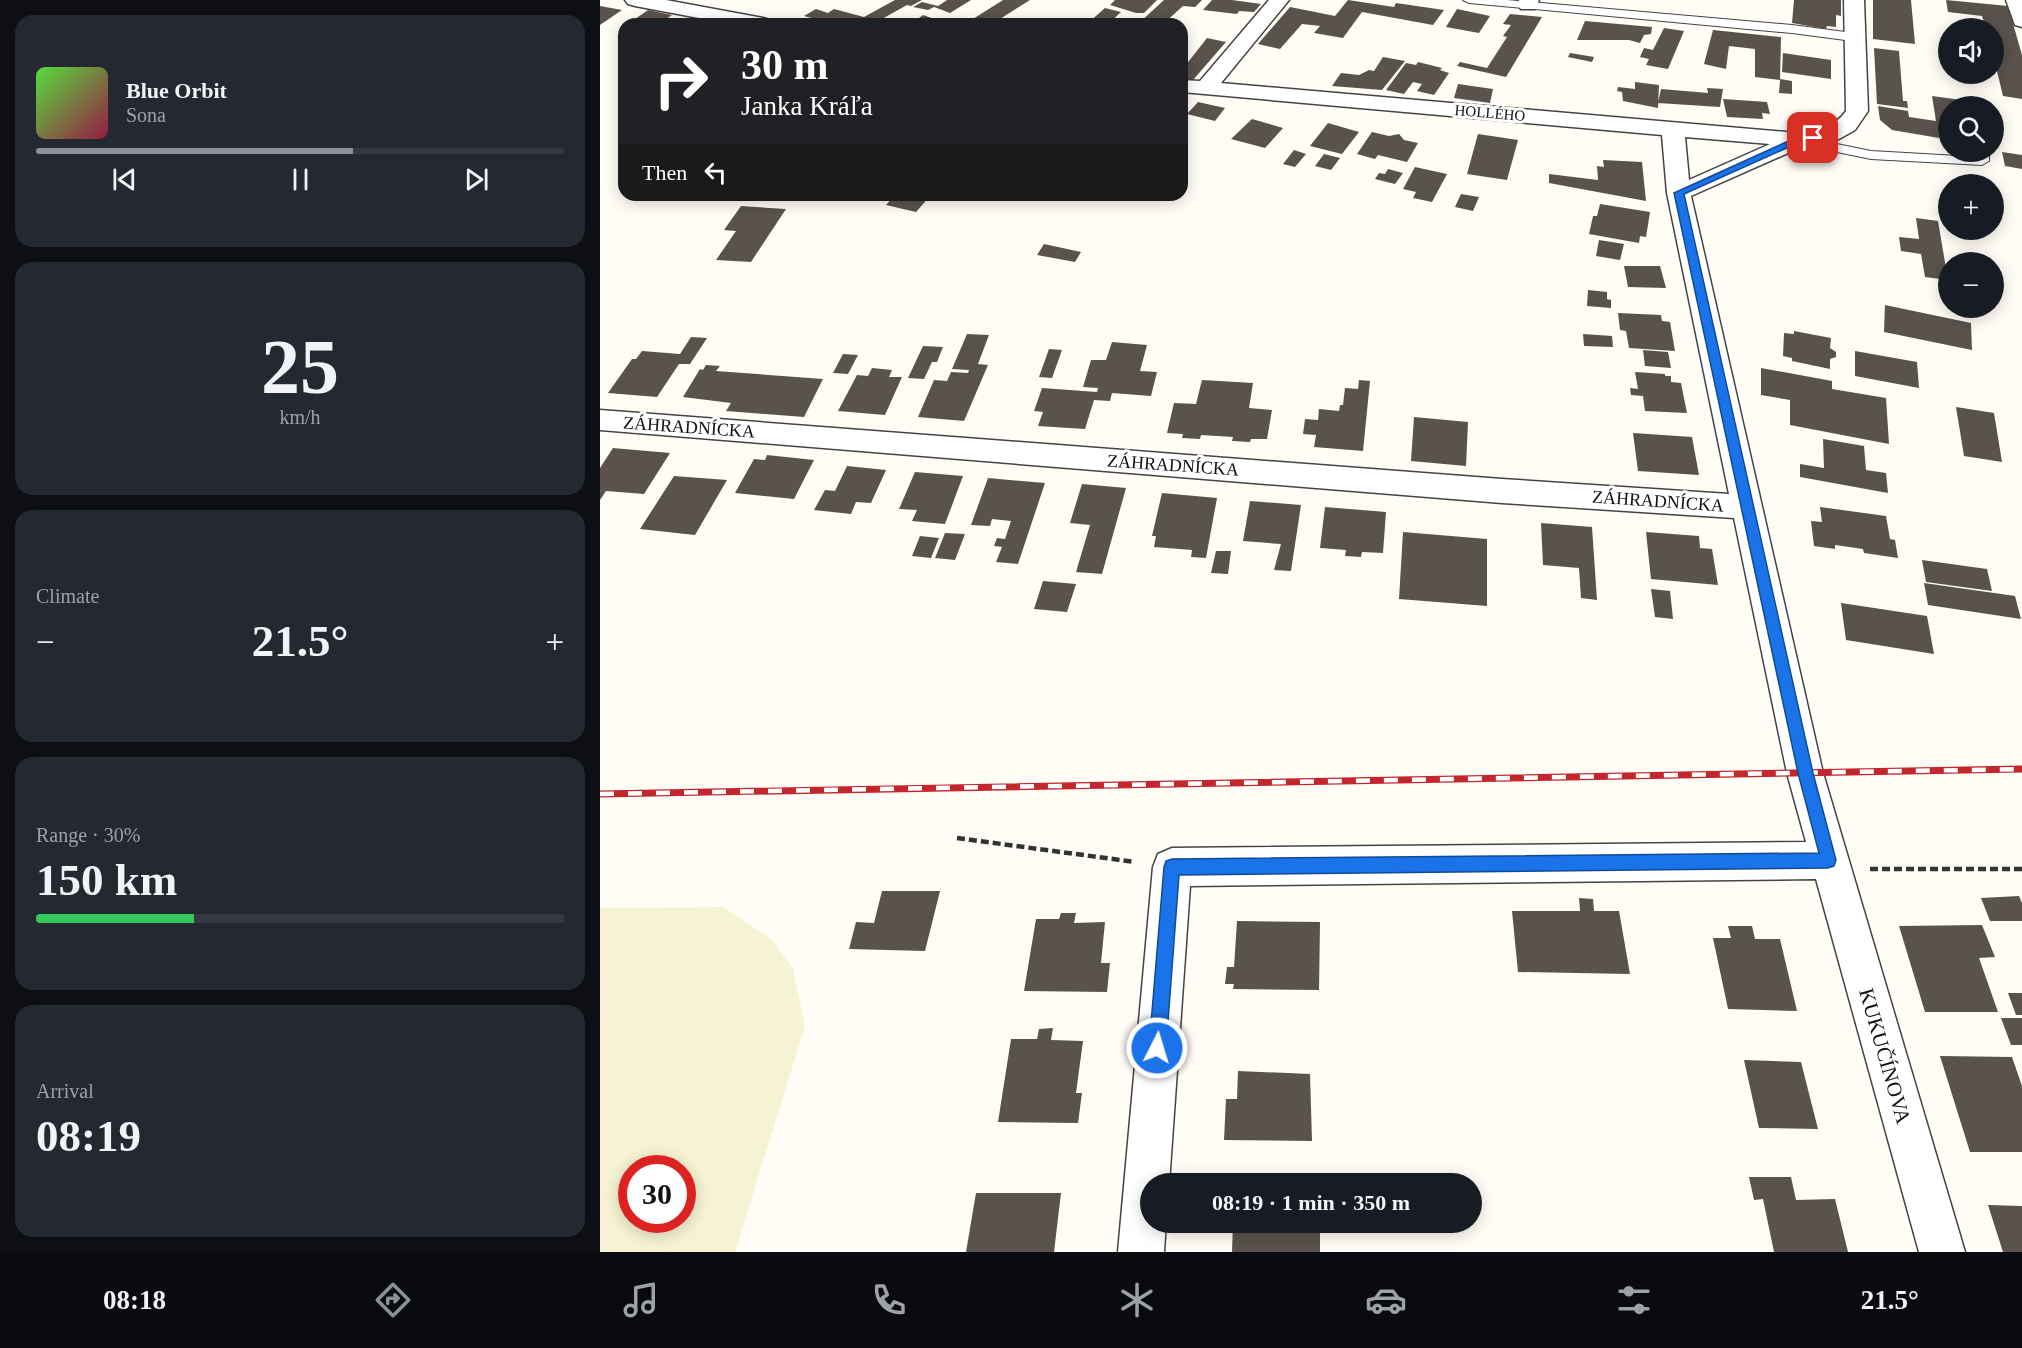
<!DOCTYPE html>
<meta charset="utf-8">
<style>
body{margin:0;font-family:Georgia,serif;background:#242831;color:#f1f3f6;height:100vh;display:flex;flex-direction:column;font-size:22px;white-space:nowrap}
*{box-sizing:border-box;margin:0}
p{font-size:20px;color:#9ea1a6}
.icon{flex:none;width:33px;height:33px;fill:none;stroke:currentColor;stroke-width:2;stroke-linecap:round;stroke-linejoin:round}
.map{position:relative;flex:1;overflow:hidden}
.side{display:flex;flex-direction:column;gap:15px;padding:15px;background:#0d0f14;width:600px}
.side>*{flex:none}
.hud{position:absolute;left:18px;top:18px;width:570px;height:183px;border-radius:18px;box-shadow:0 3px 15px #0003;background:#202124;color:#fff;overflow:hidden}
.fabs{position:absolute;left:1338px;top:18px;display:grid;gap:12px}
.fabs a{display:grid;place-items:center;width:66px;height:66px;border-radius:50%;background:#171b24;box-shadow:0 3px 15px #0003;font-size:30px}
.speed{position:absolute;left:18px;top:1155px;display:flex;gap:12px;font-size:30px;font-weight:700;text-align:center}
.speed>*{display:grid;place-content:center;width:78px;height:78px;border-radius:50%;background:#171b24;box-shadow:0 3px 15px #0003;line-height:1}
.speed .limit{border:9px solid #d22;background:#fff;color:#111}
.pin{position:absolute;display:grid;place-items:center;width:51px;height:51px;color:#fff;margin:-26px;border-radius:12px;box-shadow:0 3px 9px #0006}
.me{position:absolute;width:66px;margin:-33px;rotate:5deg;stroke-linejoin:round;filter:drop-shadow(0 0 4px #0008)}
.turn{display:flex;align-items:center;gap:21px;height:126px;padding:0 24px;font-size:27px}
.turn .icon{width:78px;height:78px;stroke-width:2.5}
.turn b{display:block;font-size:42px;line-height:51px}
.then{display:flex;align-items:center;height:57px;padding:0 24px;background:#0003;gap:12px;font-size:22px}
.big{font-size:45px;font-weight:700;line-height:1.1}
.side .widget{flex:1;display:flex;flex-direction:column;justify-content:center;gap:9px;min-width:0;padding:0 21px;border-radius:18px;background:#242831}
.side .dial{align-items:center;gap:0}
.dial b{font-size:78px;line-height:1}
.song{display:flex;align-items:center;gap:18px}
.cover{width:72px;height:72px;border-radius:9px;background:linear-gradient(135deg,hsl(110 70% 55%),hsl(340 70% 35%))}
.played{height:6px;border-radius:3px;background:linear-gradient(90deg,#8c9099 60%,#363941 60%)}
.keys{display:flex;justify-content:space-around;direction:ltr}
.heat{display:flex;justify-content:space-between;align-items:center;font-size:33px;direction:ltr}
.charge{height:9px;border-radius:4px;background:linear-gradient(90deg,#34c759 30%,#363941 0)}
.trip{position:absolute;left:540px;top:1173px;width:342px;height:60px;border-radius:30px;background:#171b24;box-shadow:0 3px 15px #0003;font-weight:700;line-height:60px;text-align:center}
.dock{display:flex;height:96px;justify-content:space-around;align-items:center;background:#090b0e;color:#9ea1a6}
.dock .icon{width:42px;height:42px}
.dock .selected{color:#8c9099}
.dock b{font-size:27px;color:#f1f3f6}
main{display:flex;flex:1;min-height:0}
.map>svg:first-child{display:block}
.farmland{fill:#f6f3d4;fill-rule:evenodd}
.building{fill:#5a524d}
.lines{fill:none;stroke-linecap:round;stroke-linejoin:round}
.lane-casing{stroke:#444;stroke-width:2}
.street-casing{stroke:#444;stroke-width:3}
.path{stroke:#333;stroke-width:4.5;stroke-dasharray:8 4;stroke-linecap:butt}
.lane{fill:#fff;fill-rule:evenodd}
.street{fill:#fff;fill-rule:evenodd}
.rail-casing{stroke:#c4262e;stroke-width:7}
.rail{stroke:#fff;stroke-width:4.5;stroke-dasharray:14;stroke-linecap:butt}
.route{fill:#1a73e8;stroke:#114b97;stroke-width:1.5}
.labels{text-anchor:middle;stroke-width:6;stroke-linejoin:round;paint-order:stroke}
.far-street-label{font-size:15px;fill:#111;stroke:#fff}
.street-label{font-size:18px;fill:#111;stroke:#fff}
.near-street-label{font-size:21px;fill:#111;stroke:#fff}
</style>
<main>
<section class="side">
<div class="widget">
<div class="song"><i class="cover"></i><div><b>Blue Orbit</b><p>Sona</p></div></div>
<div class="played"></div>
<div class="keys"><svg class="icon" aria-label="previous" viewBox="0 0 24 24"><path d="M18 5L8 12l10 7zM5 5v14"/></svg><svg class="icon" aria-label="pause" viewBox="0 0 24 24"><path d="M8 5v14M16 5v14"/></svg><svg class="icon" aria-label="next" viewBox="0 0 24 24"><path d="M6 5l10 7-10 7zM19 5v14"/></svg></div>
</div>
<div class="widget dial"><b>25</b><p>km/h</p></div>
<div class="widget"><p>Climate</p>
<div class="heat"><a>−</a><b class="big">21.5°</b><a>+</a></div>
</div>
<div class="widget"><p>Range · 30%</p><b class="big">150 km</b><div class="charge"></div></div>
<div class="widget"><p>Arrival</p><b class="big">08:19</b></div>
</section>
<div class="map">
<svg width="1422" height="1252" viewBox="0 0 1422 1252">
<rect width="100%" height="100%" fill="#fffdf5"/>
<path class="farmland" d="M123,907L172,940L193,969L205,1026L135,1252H0V908ZM32,1168H82V1220H32Z"/>
<path class="building" d="M295,0H322L311,6L307,5L273,24H234L204,16L216,9L228,13L234,9L264,17Z
M347,0H371L350,13L334,7L328,10L313,7L322,2L338,6Z
M403,0H430L392,24H365Z
M515,0H557L544,13H536L510,5Z
M564,0H602L595,7L583,6L563,24L539,23Z
M612,0H632L661,4L654,12L639,11L637,14L603,10Z
M748,0L794,7L796,3L844,10L833,25L762,12L743,38L714,33L720,26L702,24L680,49L658,44L690,7L735,16Z
M1194,0H1241V16L1236,15V27L1227,26L1226,29L1192,23Z
M1273,0H1311L1315,44L1273,39Z
M1346,0L1408,6L1422,55V99L1403,96L1394,59V28H1386L1382,16L1348,12Z
M0,6L22,10L0,25Z
M505,8L521,12L508,24H487Z
M857,9L890,16L879,33L846,27Z
M48,10L72,15L59,24H28Z
M910,14L942,17L906,77L857,66L860,62L887,68L907,37L903,36L911,25L903,24Z
M323,15L343,22L339,24H311Z
M985,21L1052,27L1051,34L1044,35L1040,43L1029,40H977Z
M1064,28L1084,31L1068,69L1046,65L1049,59L1040,57L1044,48L1053,50Z
M1113,30L1181,37L1180,79L1192,81V94L1179,93L1180,80L1155,77V49L1129,46L1126,69L1104,64Z
M607,38L626,42L593,80L582,78V65L585,66Z
M1274,48L1299,51L1303,101H1307L1308,108L1277,104Z
M970,53L994,57L992,62L968,57Z
M1183,53L1231,60V79L1182,72Z
M783,57L805,61L782,90L732,86L741,73L759,75L769,70L774,71Z
M818,62L842,68L840,70L849,73L834,95L817,91L822,84L813,82L804,94L786,90L806,63L816,65Z
M1035,82L1059,85L1058,108L1023,101L1022,92L1017,91L1018,87L1035,89Z
M858,84L893,89L890,103L854,98Z
M1107,88L1123,89L1120,107L1058,103L1061,89L1108,93Z
M1332,96L1391,104L1392,106H1348V130L1338,129L1339,138L1292,130L1280,120L1278,106L1308,111L1309,117L1336,121Z
M1123,99L1167,102L1170,114L1162,113L1163,119L1127,117Z
M598,102L625,108L615,121L587,114Z
M652,119L683,128L665,148L631,139Z
M728,123L759,132L742,154L710,146Z
M772,132L789,136L799,134L804,140L818,143L807,162L778,155L775,159L757,154Z
M878,134L918,140L907,180L867,174Z
M694,150L706,154L695,167L683,164Z
M1402,152L1422,155V169L1405,166Z
M724,154L740,158L731,170L715,166Z
M1003,160L1042,162L1046,201L949,183V174L998,180L997,166L1004,167Z
M815,167L847,174L832,202L813,198L816,192L803,189Z
M788,169L803,173L795,184L775,179L779,173L785,174Z
M861,194L879,197L873,211L855,207Z
M295,195H331L316,212L286,205Z
M1000,204L1050,212L1046,237L1040,236L1039,243L989,234L993,216H997Z
M141,206L186,209L151,262L116,260L136,231L124,230Z
M1316,218L1338,221L1348,280L1325,277L1321,254L1301,251L1299,237L1319,239Z
M999,240L1024,244L1020,260L996,256Z
M444,244L481,252L475,262L437,255Z
M1024,266H1060L1066,288L1028,287Z
M988,290L1007,292V299L1011,300V308L987,306Z
M1285,305L1371,323L1372,350L1284,332Z
M1018,313L1061,315L1062,321L1070,322L1075,351L1029,348L1026,331L1020,330Z
M1194,331L1231,338L1230,348L1236,352V357L1230,359V369L1192,361V358L1183,356L1184,333L1194,334Z
M367,334L389,335L378,364L388,365L364,421L318,417L334,380L347,381L351,372L368,373L369,370L352,369Z
M983,334L1012,336L1013,347L984,346Z
M91,337L107,338L90,364H79L57,397L8,393L32,359H36L42,351L80,354Z
M512,342L547,345L540,371L557,372L551,396L512,393L510,401L494,400L485,429L438,426L443,412L434,411L442,388L497,392L498,388L483,387L491,360H506Z
M323,346L343,347L337,362H332L324,379L308,378Z
M449,349L462,350L452,378L439,377Z
M1043,350L1068,352L1071,368L1045,366Z
M1255,351L1317,362L1319,388L1255,376Z
M243,354L258,355L248,374L233,373Z
M106,365L120,366L116,371L223,379L204,417L126,411L131,403L83,397L100,369L103,370Z
M272,368L292,370L289,377H302L285,415L238,411L257,375L268,376Z
M1161,368L1232,381V389L1286,398L1289,444L1190,425V400L1161,395Z
M1035,372L1065,374V376H1071V382L1081,383L1087,413L1045,411L1043,396L1031,395L1030,388L1038,389Z
M602,380L653,383L649,408L672,410L667,439H651L650,442L632,441L633,437L601,435L600,439L582,438L583,434L567,433L574,403L596,404Z
M759,380L770,381L763,451L714,447L716,435L703,434L705,419L718,420L719,409L739,411L740,405H743L745,388L758,389Z
M1356,407L1394,413L1402,462L1364,456Z
M814,417L868,422L866,466L811,461Z
M1033,433L1092,437L1099,475L1038,471Z
M1223,439L1264,446L1266,470L1286,473L1288,493L1200,477V464L1224,468Z
M13,448L70,453L44,494L6,491L0,500V468Z
M167,455L214,460L194,499L135,493L154,459L165,460Z
M247,466L286,470L271,503L256,502L251,514L214,510L225,490L235,491Z
M315,472L363,476L345,524L312,521L317,510L299,509Z
M74,476L127,480L95,535L40,529Z
M388,478L445,483L418,564L396,562L402,547L394,546L397,538L405,539L411,521L392,519L390,526L371,525Z
M482,484L526,488L502,574L476,572L490,525L470,523Z
M562,493L617,498L606,558L591,557L592,550L554,547L556,536H552Z
M650,501L701,505L691,571L674,570L681,544L643,541Z
M725,507L786,512L783,553L762,552L761,557L745,556L746,550L720,548Z
M1220,507L1286,516L1290,539L1295,540L1298,558L1264,553L1263,549L1235,545V549L1214,546L1211,521L1222,522Z
M941,523L992,527L997,600L981,598L979,568L943,565Z
M803,532L887,539V606L799,599Z
M1046,532L1099,536L1100,548L1112,549L1118,585L1051,579Z
M345,533L365,534L355,560L335,558Z
M320,536L339,538L331,558L312,556Z
M616,551H631L628,574L611,573Z
M1322,560L1387,569L1392,591L1326,582Z
M443,581L476,584L467,612L434,609Z
M1324,583L1415,596L1421,619L1328,605Z
M1051,589L1070,591L1073,619L1055,617Z
M1241,603L1327,616L1334,654L1246,640Z
M282,891H340L325,951L249,949L256,922L274,923Z
M1419,896L1422,903V921H1390L1381,898Z
M979,898L993,899L994,911H1019L1030,974L918,972L912,911H980Z
M461,913H476L474,923L505,922L501,963H510L507,992L424,991L436,919H459Z
M637,921L720,922L719,990L633,989L634,984H625L627,967H634Z
M1382,925L1395,957L1379,958L1398,1012H1325L1299,926Z
M1128,926H1152L1155,939H1180L1197,1011L1128,1009L1113,938H1131Z
M1408,993H1422V1015H1416Z
M1401,1018H1422V1045H1411Z
M453,1028L451,1040L483,1041L476,1093H482L478,1123L398,1122L411,1039H437L439,1029Z
M1340,1056L1412,1057L1422,1086V1152H1370Z
M1144,1060L1201,1062L1218,1129L1159,1128Z
M638,1071L710,1074L712,1141L624,1140L626,1099H637Z
M1149,1177H1191L1196,1200L1235,1199L1248,1252H1174L1163,1199L1154,1200Z
M635,1179L720,1180V1184H635Z
M376,1193H461L454,1252H366Z
M1388,1205L1422,1206V1252H1403Z
M633,1222H720V1252H632Z"/>
<g class="lines">
<g class="lane-casing">
<path id="lane" d="M863,0H907L1192,25L1253,33L1259,37L1253,41L1192,33L869,3Z
M1198,136L1271,151L1376,157L1377,152H1389V161L1382,165L1271,159L1193,143L1191,140Z"/>
</g>
<g class="street-casing">
<path id="street" d="M25,0H66L163,18L170,20L173,24H131L35,6L28,4Z
M669,0H689L621,83L1198,133C1218,130 1234,128 1246,111L1244,0H1264L1268,111L1255,130L1239,139L1204,146L1091,196L1223,773L1365,1252H1319L1216,879L590,886L569,1184H550V1222H566L564,1252H518L553,867L558,854L572,848L1206,842L1187,773L1134,518L902,503L0,430V410L902,479L1129,494L1067,193L1062,135L582,92V80L600,81ZM1085,137L1170,144L1089,180Z
M919,0H939L935,9H921L918,5Z
M1406,0H1422V27L1415,25Z"/>
</g>
<path class="path" d="M357,838L535,862
M1270,869H1422"/>
<use href="#lane" class="lane"/>
<use href="#street" class="street"/>
<g class="rail-casing">
<path id="rail" d="M0,794L1422,769"/>
</g>
<use href="#rail" class="rail"/>
</g>
<path class="route" d="M1213,136L1217,138L1216,140L1200,142L1084,194L1213,773L1236,860L1234,866L1228,868L579,875L566,1048L564,1054L557,1057L551,1054L549,1048L564,867L566,861L572,859L1219,853L1198,773L1074,193L1195,138Z"/>
<g class="labels">
<g class="far-street-label">
<text transform="translate(890 113) rotate(5)" y="5">HOLLÉHO</text>
</g>
<g class="street-label">
<text transform="translate(89 427) rotate(4)" y="6">ZÁHRADNÍCKA</text>
<text transform="translate(573 465) rotate(4)" y="6">ZÁHRADNÍCKA</text>
<text transform="translate(1058 501) rotate(4)" y="6">ZÁHRADNÍCKA</text>
</g>
<g class="near-street-label">
<text transform="translate(1285 1056) rotate(74)" y="7">KUKUČÍNOVA</text>
</g>
</g>
</svg>
<div class="fabs">
<a><svg class="icon" aria-label="sound" viewBox="0 0 24 24"><path d="M4 9h4l5-4v14l-5-4H4zM17 9q2 3 0 6"/></svg></a>
<a><svg class="icon" aria-label="search" viewBox="0 0 24 24"><circle cx="10" cy="10" r="6"/><path d="M15 15l6 6"/></svg></a>
<a>+</a>
<a>−</a>
</div>
<div class="speed"><div class="limit">30</div></div>
<div class="pin" style="left:1213px;top:138px;background:#d93025"><svg class="icon" aria-label="arrive" viewBox="0 0 24 24"><path d="M6 21V4h12l-3 4 3 4H6"/></svg></div>
<svg class="me" style="left:557px;top:1048px" viewBox="-20 -20 40 40"><circle r="17" fill="#1a73e8" stroke="#fff" stroke-width="3"/><path d="M0-11L8 9 0 5-8 9z" fill="#fff"/></svg>
<div class="trip">08:19 · 1 min · 350 m</div>
<div class="hud">
<div class="turn"><svg class="icon" aria-label="right" viewBox="0 0 24 24"><path d="M7 20v-9h11M14 6l5 5-5 5"/></svg><div><b>30 m</b>Janka Kráľa</div></div>
<div class="then">Then<svg class="icon" aria-label="left" viewBox="0 0 24 24"><path d="M17 20v-9H6M10 6l-5 5 5 5"/></svg></div>
</div>
</div>
</main>
<nav class="dock">
<b>08:18</b>
<svg class="icon selected" aria-label="directions" viewBox="0 0 24 24"><path d="M12 3l9 9-9 9-9-9zM9 14v-3h6M13 9l2 2-2 2"/></svg>
<svg class="icon" aria-label="music" viewBox="0 0 24 24"><path d="M9 18V5l10-2v13"/><circle cx="6" cy="18" r="3"/><circle cx="16" cy="16" r="3"/></svg>
<svg class="icon" aria-label="phone" viewBox="0 0 24 24"><path d="M5 4h4l2 5-3 2q2 4 5 5l2-3 5 2v4C11 20 4 13 5 4z"/></svg>
<svg class="icon" aria-label="climate" viewBox="0 0 24 24"><path d="M12 3v18M4 7l16 10M4 17L20 7"/></svg>
<svg class="icon" aria-label="car" viewBox="0 0 24 24"><path d="M5 17H2v-5l4-1 3-4h7l3 4 3 1v5h-3M9 17h6M6 11h13"/><circle cx="7" cy="17" r="2"/><circle cx="17" cy="17" r="2"/></svg>
<svg class="icon" aria-label="filters" viewBox="0 0 24 24"><path d="M4 7h16M4 17h16"/><circle cx="9" cy="7" r="2"/><circle cx="15" cy="17" r="2"/></svg>
<b>21.5°</b>
</nav>
